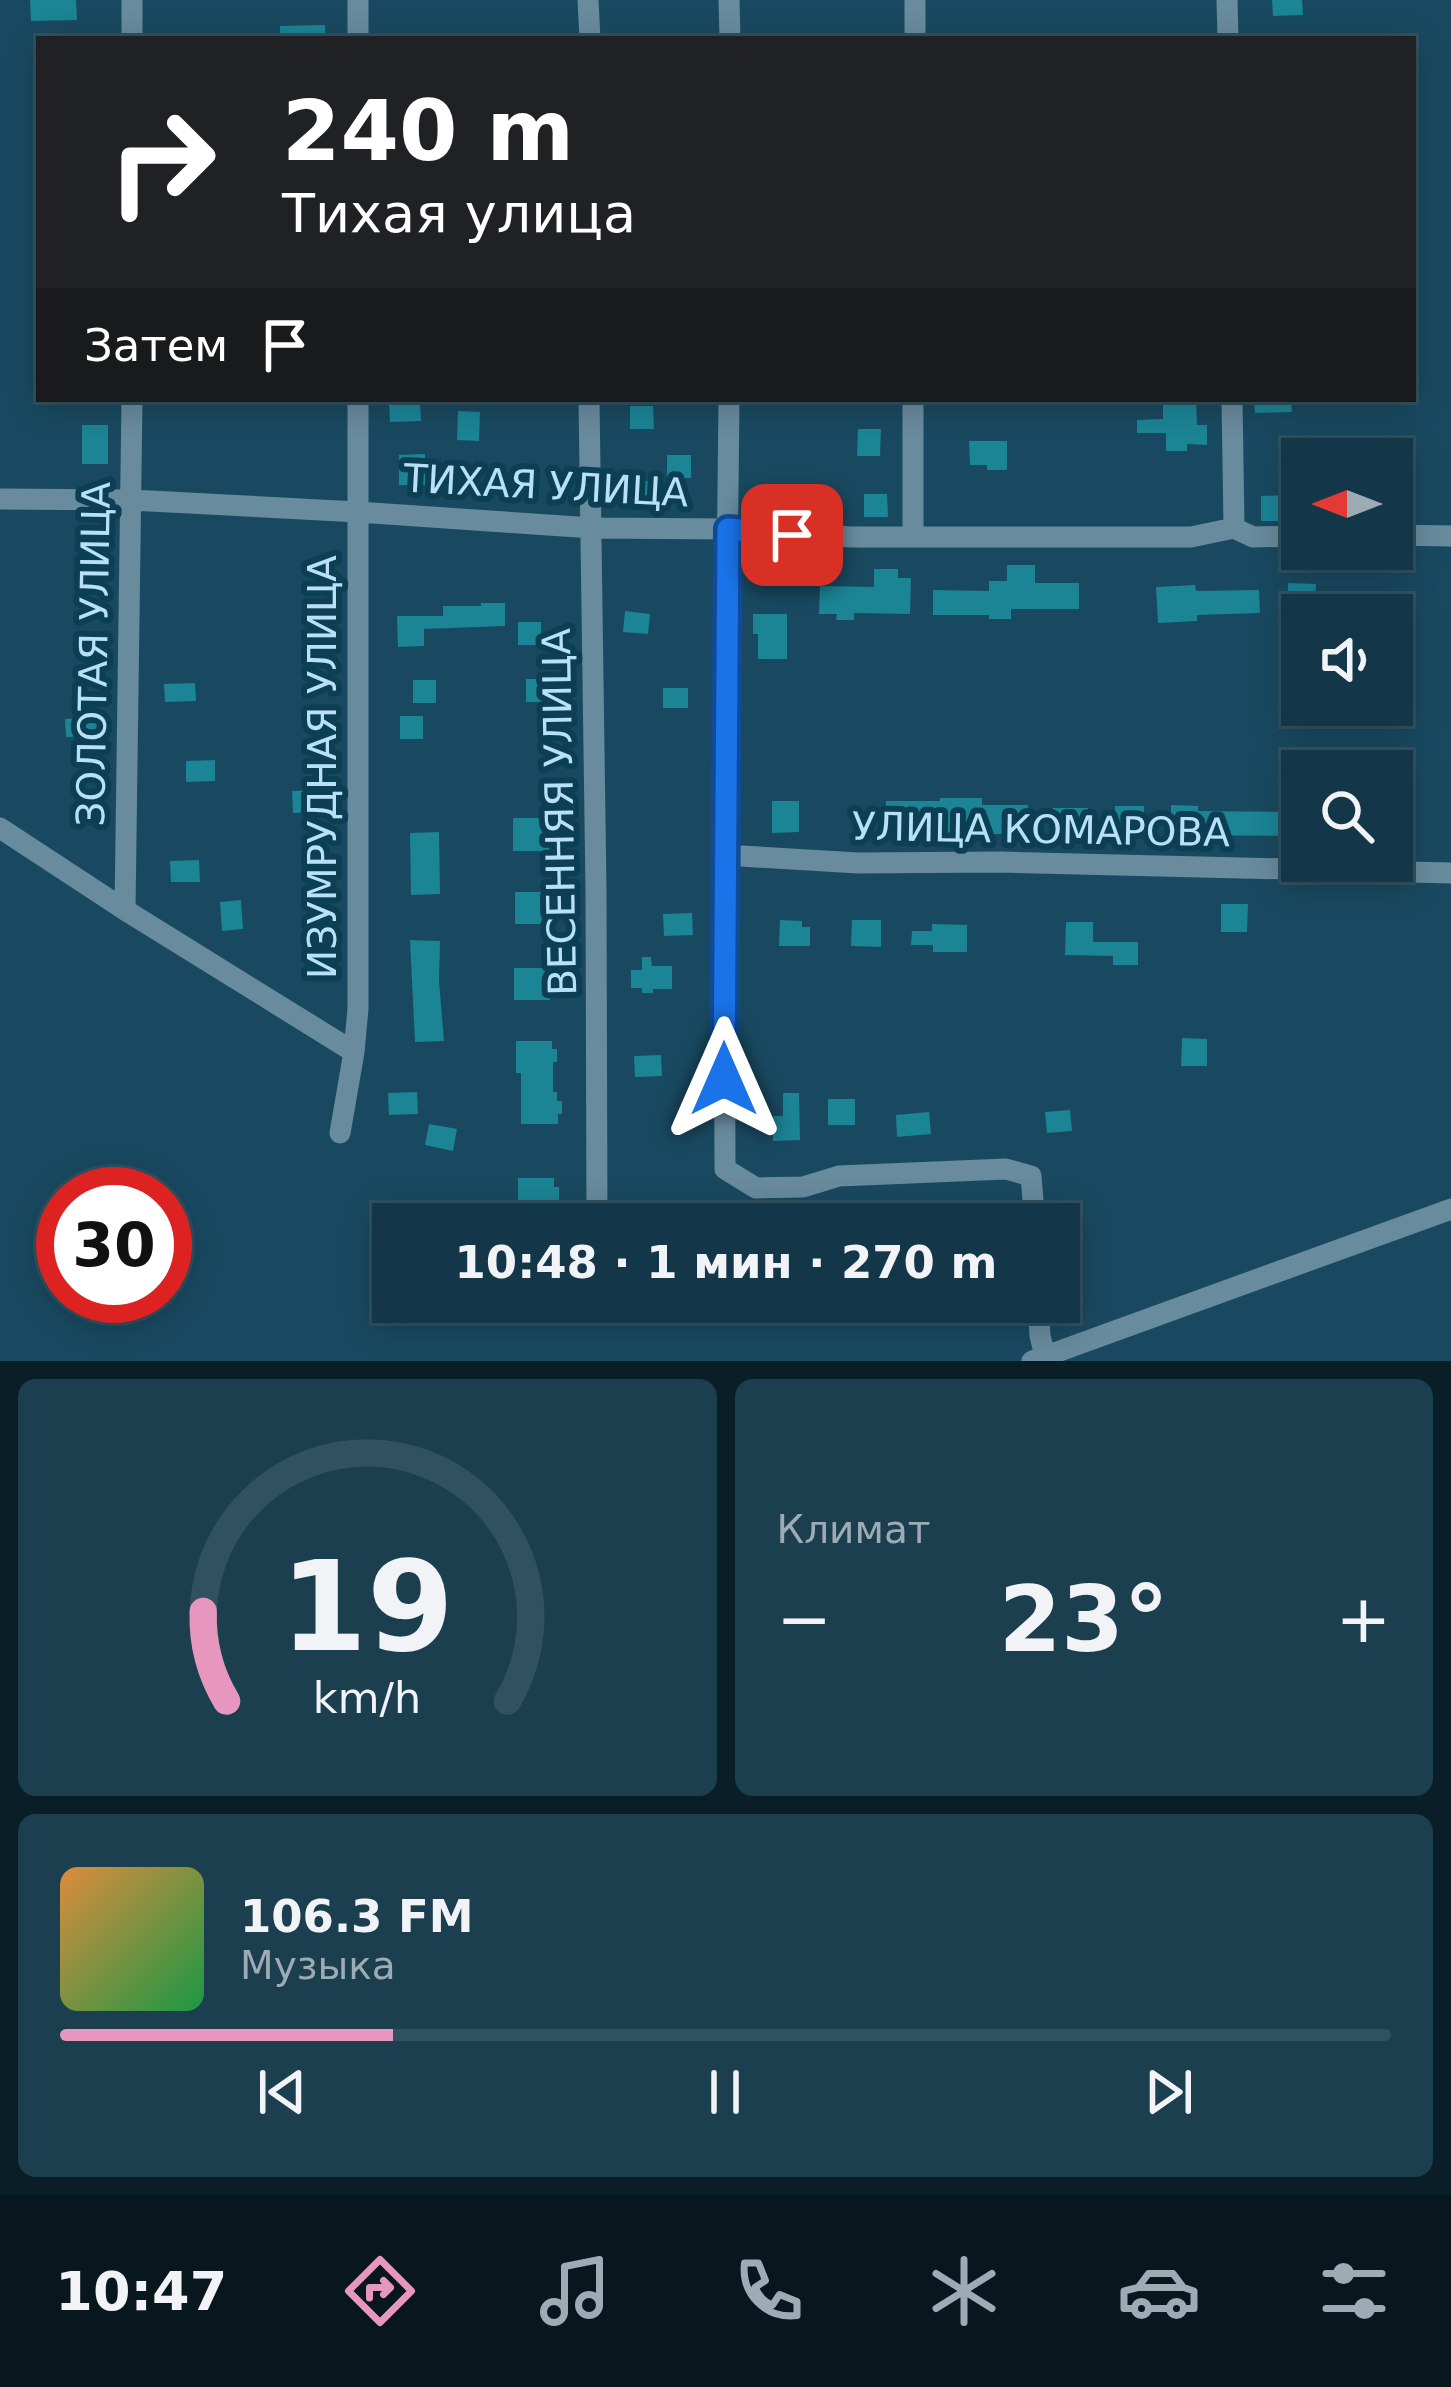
<!DOCTYPE html>
<html lang="ru">
<meta charset="utf-8">
<style>
body{margin:0;font-family:"DejaVu Sans",sans-serif;background:#1c3f4f;color:#f1f3f6;height:100vh;display:flex;flex-direction:column;font-size:45px;white-space:nowrap}
*{box-sizing:border-box;margin:0}
p{font-size:39px;color:#9dacb4}
.icon{flex:none;width:66px;height:66px;fill:none;stroke:currentColor;stroke-width:2;stroke-linecap:round;stroke-linejoin:round}
.map{position:relative;height:1361px;overflow:hidden}
.side{display:flex;flex-direction:column;gap:18px;padding:18px;background:#0a1e28;flex:1}
.side>*{flex:none}
.guide{position:absolute;left:36px;top:36px;width:1380px;height:366px;border-radius:0px;box-shadow:0 6px 30px #0003,0 0 0 3px #325160;background:#202124;color:#fff;overflow:hidden}
.needle{width:78px;rotate:270deg}
.tools{position:absolute;left:1281px;top:438px;display:grid;gap:24px}
.tools a{display:grid;place-items:center;width:132px;height:132px;border-radius:0px;background:#133748;box-shadow:0 6px 30px #0003,0 0 0 3px #325160;font-size:60px}
.speed{position:absolute;left:36px;top:1167px;display:flex;gap:24px;font-size:60px;font-weight:700;text-align:center}
.speed>*{display:grid;place-content:center;width:156px;height:156px;border-radius:50%;background:#133748;box-shadow:0 6px 30px #0003,0 0 0 3px #325160;line-height:1}
.speed .limit{border:18px solid #d22;background:#fff;color:#111}
.pin{position:absolute;display:grid;place-items:center;width:102px;height:102px;color:#fff;margin:-51px;border-radius:24px;box-shadow:0 6px 18px #0006}
.me{position:absolute;width:132px;margin:-66px;rotate:0deg;stroke-linejoin:round;filter:drop-shadow(0 0 9px #0008)}
.turn{display:flex;align-items:center;gap:42px;height:252px;padding:0 48px;font-size:54px}
.turn .icon{width:156px;height:156px;stroke-width:2.5}
.turn b{display:block;font-size:84px;line-height:102px}
.then{display:flex;align-items:center;height:114px;padding:0 48px;background:#0003;gap:24px;font-size:45px}
.big{font-size:90px;font-weight:600;line-height:1.1}
.side .tile{flex:1;display:flex;flex-direction:column;justify-content:center;gap:18px;min-width:0;padding:0 42px;border-radius:18px;background:#1c3f4f}
.side .dial{align-items:center;gap:0}
.dial svg{height:312px;overflow:visible;fill:none;stroke:#325160;stroke-width:7;stroke-linecap:round;text-anchor:middle}
.dial text{fill:#f1f3f6;stroke:none}
.song{display:flex;align-items:center;gap:36px}
.cover{width:144px;height:144px;border-radius:18px;background:linear-gradient(135deg,hsl(30 70% 55%),hsl(140 70% 35%))}
.played{height:12px;border-radius:6px;background:linear-gradient(90deg,#e797bd 25%,#325160 25%)}
.keys{display:flex;justify-content:space-around;direction:ltr}
.heat{display:flex;justify-content:space-between;align-items:center;font-size:66px;direction:ltr}
.side .tiles{flex:1;display:grid;gap:18px;grid-template-columns:1fr 1fr}
.tile:last-child{grid-column:span 2}
.trip{position:absolute;left:372px;top:1203px;width:708px;height:120px;border-radius:0px;background:#133748;box-shadow:0 6px 30px #0003,0 0 0 3px #325160;font-weight:600;line-height:120px;text-align:center}
.dock{display:flex;height:192px;justify-content:space-around;align-items:center;background:#08161d;color:#9dacb4}
.dock .icon{width:84px;height:84px}
.dock .active{color:#e797bd}
.dock b{font-size:54px;color:#f1f3f6}
.map>svg:first-child{display:block}
.building{fill:#1b8495}
.lines{fill:none;stroke-linecap:round;stroke-linejoin:round}
.minor{stroke:#698b9e;stroke-width:21}
.route-casing{stroke:#114b97;stroke-width:30}
.route{stroke:#1a73e8;stroke-width:21}
.labels{text-anchor:middle;stroke-width:12;stroke-linejoin:round;paint-order:stroke}
.street-label{font-size:39px;fill:#b8e1f8;stroke:#0c3e54}
</style>
<div class="map">
<svg width="1451" height="1361" viewBox="0 0 1451 1361">
<rect width="100%" height="100%" fill="#194960"/>
<path class="building" d="M30,0H76L77,20L31,21Z
M1272,0H1302L1303,15L1273,16Z
M325,25V39H280V26Z
M1163,399H1196L1197,425H1207V445L1187,444V451H1166V433H1137V420L1163,419Z
M1254,399H1291L1292,412L1255,413Z
M420,402L421,421L390,422L389,404Z
M630,406H653L654,429H630Z
M458,411L480,412L479,441L457,440Z
M82,425H108V464H82Z
M858,429H881L880,456H857Z
M969,441H1007V470H987V465H970Z
M425,454V485H399V455Z
M667,455H691V478H667Z
M626,480L649,481L648,502L625,500Z
M864,494H887L888,517H864Z
M1289,495L1290,521H1261V496Z
M1007,565H1035V583H1079V609H1011V619H989V615H933V590L989,591V581H1007Z
M874,569H898V578H911L910,614L854,613V620H836L837,614H819L820,586L874,587Z
M1288,583L1316,584L1315,611L1288,610Z
M1195,585L1196,591L1259,590L1260,613L1197,615V621L1158,623L1156,587Z
M481,603H505V626L424,629V646L398,647L397,616H443V606H481Z
M625,611L650,614L648,634L623,632Z
M753,614H787V659H758V634H753Z
M518,622H541V645H518Z
M526,679H549V702H526Z
M413,680H436V703H413Z
M195,683L196,701L165,702L164,684Z
M663,688H688V708H663Z
M400,716H423V739H400Z
M96,718L97,736L66,737L65,719Z
M215,760V781L186,782V761Z
M321,790L322,812L293,813L292,791Z
M940,798H982V805H1028L1027,834H886V801H940Z
M772,801H799V832L772,833Z
M1171,805L1198,806V811L1301,812L1300,836L1175,835V824H1171Z
M1115,806H1144V820H1140V833H1115Z
M1053,808H1088L1087,834L1052,833Z
M513,818H548V827H554V840H549V851H513Z
M439,832L440,894L411,895L410,833Z
M199,860L200,882H171L170,861Z
M515,892H551V900H556V913H552V924H515Z
M241,900L243,929L222,931L220,902Z
M1221,904H1248L1247,932H1221Z
M692,913L693,935L664,936L663,914Z
M780,920L802,921V927H810V946H779Z
M852,920H881V947L851,946Z
M1066,922H1093V942H1138V965H1113V956L1065,955Z
M932,924L967,925V952H933V945H911L912,931H932Z
M331,930L332,952L303,953L302,931Z
M410,940L440,941L439,981L444,1041L415,1042Z
M642,957H651L652,966H672V989H653V993H642V988H631V970H642Z
M514,968H549V976H555V989H550V1000H514Z
M1182,1038L1207,1039V1066H1181Z
M516,1041H552V1049H557V1062H553V1092H557V1101H562V1114H558V1124H521V1073H516Z
M661,1055L662,1076L635,1077L634,1056Z
M417,1092L418,1114L389,1115L388,1093Z
M783,1093H799L800,1140L773,1141V1116H783Z
M828,1099H855V1125H828Z
M1070,1110L1072,1131L1047,1133L1045,1112Z
M929,1112L931,1134L897,1137L896,1115Z
M429,1124L457,1129L453,1151L425,1145Z
M518,1178H554V1187H559V1200H555V1211H518Z"/>
<g class="lines">
<path class="minor" d="M358,0V39
M588,0L590,39
M729,0L730,39
M1227,0L1228,39
M132,39V0
M915,39V0
M589,399L596,890L597,1224
M729,399L724,855L725,1169L756,1188L803,1187L839,1176L1006,1169L1031,1176L1035,1224
M913,399V536
M1232,399L1234,528
M0,499L131,500L358,512L592,528L728,529L852,537H1191L1234,528L1253,537L1302,536
M1392,535L1451,536
M0,828L125,910L354,1052
M724,855L858,863L1000,862L1451,873
M125,910L132,399
M340,1133L354,1052L358,1009V399
M1038,1302L1040,1336L1045,1356
M1032,1361L1451,1209"/>
</g>
<g class="lines">
<g class="route-casing">
<path id="route" d="M724,1079L728,529L792,535"/>
</g>
<use href="#route" class="route"/>
</g>
<g class="labels">
<g class="street-label">
<text transform="translate(546 485) rotate(3)" y="14">ТИХАЯ УЛИЦА</text>
<text transform="translate(93 654) rotate(-89)" y="14">ЗОЛОТАЯ УЛИЦА</text>
<text transform="translate(322 767) rotate(-90)" y="14">ИЗУМРУДНАЯ УЛИЦА</text>
<text transform="translate(559 812) rotate(-91)" y="14">ВЕСЕННЯЯ УЛИЦА</text>
<text transform="translate(1041 829) rotate(1)" y="14">УЛИЦА КОМАРОВА</text>
</g>
</g>
</svg>
<div class="tools">
<a><svg class="needle" viewBox="-14 -14 28 28"><path d="M0-13l5 13h-10z" fill="#e53935"/><path d="M0 13l5-13h-10z" fill="#9dacb4"/></svg></a>
<a><svg class="icon" aria-label="sound" viewBox="0 0 24 24"><path d="M4 9h4l5-4v14l-5-4H4zM17 9q2 3 0 6"/></svg></a>
<a><svg class="icon" aria-label="search" viewBox="0 0 24 24"><circle cx="10" cy="10" r="6"/><path d="M15 15l6 6"/></svg></a>
</div>
<div class="speed"><div class="limit">30</div></div>
<div class="pin" style="left:792px;top:535px;background:#d93025"><svg class="icon" aria-label="arrive" viewBox="0 0 24 24"><path d="M6 21V4h12l-3 4 3 4H6"/></svg></div>
<svg class="me" style="left:724px;top:1079px" viewBox="-20 -20 40 40"><path d="M0-17L14 15 0 8-14 15z" fill="#1a73e8" stroke="#fff" stroke-width="4"/></svg>
<div class="trip">10:48 · 1 мин · 270 m</div>
<div class="guide">
<div class="turn"><svg class="icon" aria-label="right" viewBox="0 0 24 24"><path d="M7 20v-9h11M14 6l5 5-5 5"/></svg><div><b>240 m</b>Тихая улица</div></div>
<div class="then">Затем<svg class="icon" aria-label="arrive" viewBox="0 0 24 24"><path d="M6 21V4h12l-3 4 3 4H6"/></svg></div>
</div>
</div>
<section class="side">
<div class="tiles">
<div class="tile dial"><svg viewBox="0 0 100 80">
<path d="M14 69A42 42 0 1 1 86 69"/>
<path d="M14 69A42 42 0 0 1 8 46" stroke="#e797bd"/>
<text x="50" y="56" font-size="32" font-weight="700">19</text>
<text x="50" y="72" font-size="11">km/h</text>
</svg></div>
<div class="tile"><p>Климат</p>
<div class="heat"><a>−</a><b class="big">23°</b><a>+</a></div>
</div>
<div class="tile">
<div class="song"><i class="cover"></i><div><b>106.3 FM</b><p>Музыка</p></div></div>
<div class="played"></div>
<div class="keys"><svg class="icon" aria-label="previous" viewBox="0 0 24 24"><path d="M18 5L8 12l10 7zM5 5v14"/></svg><svg class="icon" aria-label="pause" viewBox="0 0 24 24"><path d="M8 5v14M16 5v14"/></svg><svg class="icon" aria-label="next" viewBox="0 0 24 24"><path d="M6 5l10 7-10 7zM19 5v14"/></svg></div>
</div>
</div>
</section>
<nav class="dock">
<b>10:47</b>
<svg class="icon active" aria-label="directions" viewBox="0 0 24 24"><path d="M12 3l9 9-9 9-9-9zM9 14v-3h6M13 9l2 2-2 2"/></svg>
<svg class="icon" aria-label="music" viewBox="0 0 24 24"><path d="M9 18V5l10-2v13"/><circle cx="6" cy="18" r="3"/><circle cx="16" cy="16" r="3"/></svg>
<svg class="icon" aria-label="phone" viewBox="0 0 24 24"><path d="M5 4h4l2 5-3 2q2 4 5 5l2-3 5 2v4C11 20 4 13 5 4z"/></svg>
<svg class="icon" aria-label="climate" viewBox="0 0 24 24"><path d="M12 3v18M4 7l16 10M4 17L20 7"/></svg>
<svg class="icon" aria-label="car" viewBox="0 0 24 24"><path d="M5 17H2v-5l4-1 3-4h7l3 4 3 1v5h-3M9 17h6M6 11h13"/><circle cx="7" cy="17" r="2"/><circle cx="17" cy="17" r="2"/></svg>
<svg class="icon" aria-label="filters" viewBox="0 0 24 24"><path d="M4 7h16M4 17h16"/><circle cx="9" cy="7" r="2"/><circle cx="15" cy="17" r="2"/></svg>
</nav>
